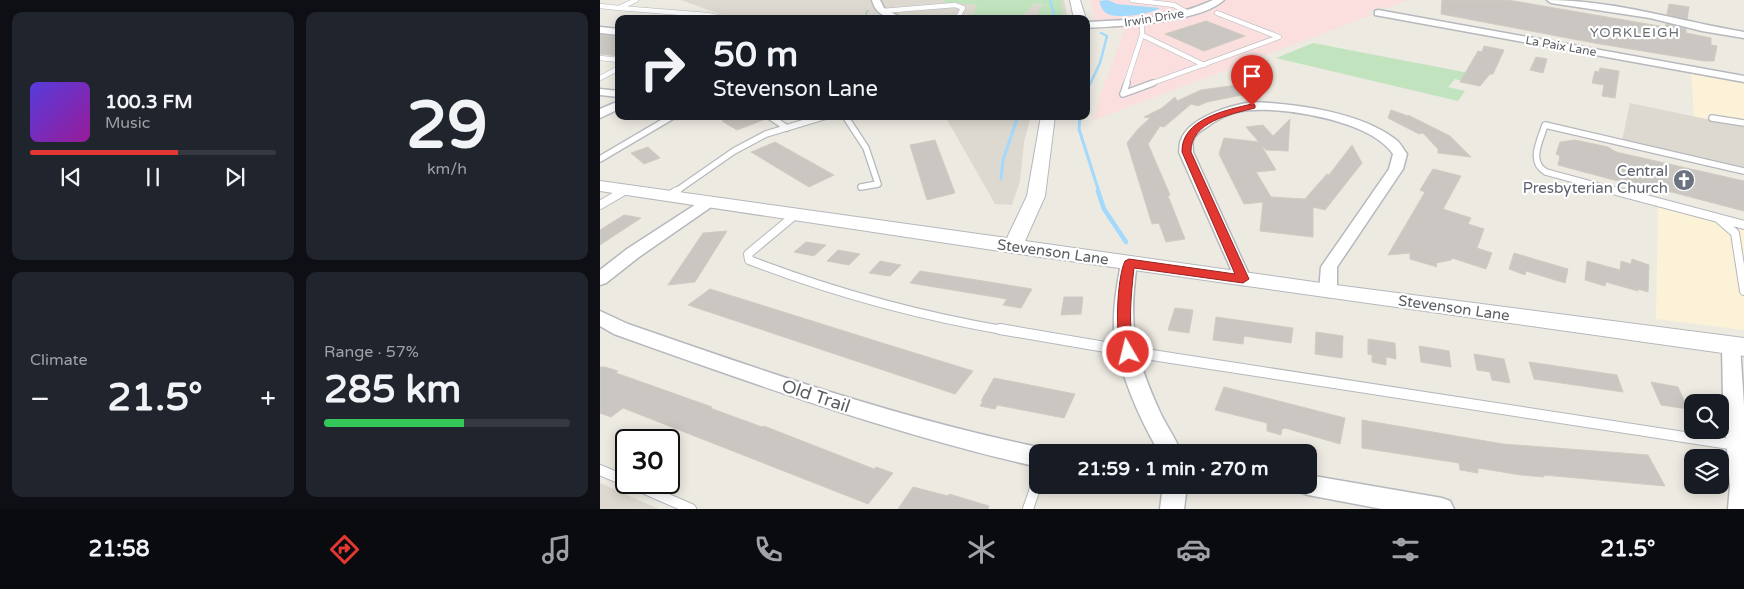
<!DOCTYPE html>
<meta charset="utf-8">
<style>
body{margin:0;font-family:"Varela Round",sans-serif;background:#20242c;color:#f1f3f6;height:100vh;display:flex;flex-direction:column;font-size:19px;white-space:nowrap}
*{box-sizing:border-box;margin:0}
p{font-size:16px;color:#9ea1a6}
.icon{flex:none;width:28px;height:28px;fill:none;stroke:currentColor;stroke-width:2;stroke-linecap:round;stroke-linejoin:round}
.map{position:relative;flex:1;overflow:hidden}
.side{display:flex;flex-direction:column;gap:12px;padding:12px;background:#0d0f14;width:600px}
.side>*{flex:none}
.hud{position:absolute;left:15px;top:15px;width:475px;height:105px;border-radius:10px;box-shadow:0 2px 12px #0003;background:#171b24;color:#f1f3f6;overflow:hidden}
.controls{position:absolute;left:1084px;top:394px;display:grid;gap:10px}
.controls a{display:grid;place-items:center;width:45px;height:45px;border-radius:10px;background:#171b24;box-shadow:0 2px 12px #0003;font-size:25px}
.speed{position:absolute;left:15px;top:429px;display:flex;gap:10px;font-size:25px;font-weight:700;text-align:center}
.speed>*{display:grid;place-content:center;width:65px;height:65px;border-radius:50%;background:#171b24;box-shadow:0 2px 12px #0003;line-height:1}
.speed .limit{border:2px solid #111;border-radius:8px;background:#fff;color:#111}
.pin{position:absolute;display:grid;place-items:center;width:42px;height:42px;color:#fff;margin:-51px -21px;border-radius:50% 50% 50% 0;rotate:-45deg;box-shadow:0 0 5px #0007}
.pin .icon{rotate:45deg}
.me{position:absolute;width:55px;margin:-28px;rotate:352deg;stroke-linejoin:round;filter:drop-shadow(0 0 4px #0008)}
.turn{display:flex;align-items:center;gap:18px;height:105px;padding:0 15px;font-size:22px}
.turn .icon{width:65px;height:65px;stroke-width:2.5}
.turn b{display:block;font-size:35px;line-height:42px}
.big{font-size:38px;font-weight:700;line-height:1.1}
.side .card{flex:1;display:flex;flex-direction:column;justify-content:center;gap:8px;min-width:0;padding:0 18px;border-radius:10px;background:#20242c}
.side .dial{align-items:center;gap:0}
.dial b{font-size:65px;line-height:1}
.song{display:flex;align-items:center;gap:15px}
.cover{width:60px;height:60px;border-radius:8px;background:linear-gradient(135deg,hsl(250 70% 55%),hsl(300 70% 35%))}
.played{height:5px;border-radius:2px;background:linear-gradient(90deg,#e33732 60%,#363941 60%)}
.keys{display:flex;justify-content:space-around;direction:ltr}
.heat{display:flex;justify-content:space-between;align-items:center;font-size:28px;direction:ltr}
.charge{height:8px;border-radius:4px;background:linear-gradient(90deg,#34c759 57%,#363941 0)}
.side .tiles{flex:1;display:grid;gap:12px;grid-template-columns:repeat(2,1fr)}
.trip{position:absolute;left:429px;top:444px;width:288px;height:50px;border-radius:10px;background:#171b24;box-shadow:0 2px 12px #0003;font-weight:700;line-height:50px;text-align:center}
.dock{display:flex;height:80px;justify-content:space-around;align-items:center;background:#090b0e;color:#9ea1a6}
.dock .icon{width:35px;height:35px}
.dock .selected{color:#e33732}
.dock b{font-size:22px;color:#f1f3f6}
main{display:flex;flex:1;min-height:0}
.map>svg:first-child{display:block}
.commercial{fill:#fcf2d7}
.education{fill:#ddd9d0}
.medical{fill:#fadfde}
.green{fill:#c1e4bf}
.water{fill:#a3dafc}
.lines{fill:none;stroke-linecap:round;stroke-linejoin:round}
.stream-far2{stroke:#a3dafc;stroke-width:2.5}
.stream-far1{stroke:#a3dafc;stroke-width:3}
.stream{stroke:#a3dafc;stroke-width:4.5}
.building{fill:#cac6c1;stroke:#d1cbc1}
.service-far3-casing{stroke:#b5b8bc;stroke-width:5.5}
.service-far2-casing{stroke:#b5b8bc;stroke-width:8}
.service-far1-casing{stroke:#b5b8bc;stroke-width:10}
.service-casing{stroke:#b5b8bc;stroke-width:12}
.minor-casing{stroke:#b5b8bc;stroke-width:3}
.tertiary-casing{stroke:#b5b8bc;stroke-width:2}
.path{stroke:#99c4a2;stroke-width:1;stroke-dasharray:3 1;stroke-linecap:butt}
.service-far3{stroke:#fff;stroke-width:4.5}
.service-far2{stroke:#fff;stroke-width:5.5}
.service-far1{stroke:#fff;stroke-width:8}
.service{stroke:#fff;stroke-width:10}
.minor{fill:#fff;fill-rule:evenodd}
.tertiary{fill:#fff;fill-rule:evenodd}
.route{fill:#e33732;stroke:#942420}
.labels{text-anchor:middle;stroke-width:4.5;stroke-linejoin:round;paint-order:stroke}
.far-street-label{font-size:12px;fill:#5a5e62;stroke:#fff}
.far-neighbourhood-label{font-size:14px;letter-spacing:1px;fill:#6b7074;stroke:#fff}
.worship-label{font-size:15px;fill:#5b616d;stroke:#fff;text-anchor:end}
.street-label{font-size:15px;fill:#5a5e62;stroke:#fff}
.near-street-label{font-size:18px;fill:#5a5e62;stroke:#fff}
</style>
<main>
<section class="side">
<div class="tiles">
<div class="card">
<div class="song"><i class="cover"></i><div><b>100.3 FM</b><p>Music</p></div></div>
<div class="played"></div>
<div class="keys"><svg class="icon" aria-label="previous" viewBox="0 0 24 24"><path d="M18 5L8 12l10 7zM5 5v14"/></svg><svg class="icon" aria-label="pause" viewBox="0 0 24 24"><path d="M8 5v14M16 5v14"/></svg><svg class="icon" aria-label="next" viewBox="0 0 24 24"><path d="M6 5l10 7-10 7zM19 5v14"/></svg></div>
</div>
<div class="card dial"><b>29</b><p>km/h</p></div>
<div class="card"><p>Climate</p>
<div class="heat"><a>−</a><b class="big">21.5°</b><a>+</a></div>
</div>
<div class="card"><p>Range · 57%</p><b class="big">285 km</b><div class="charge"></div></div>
</div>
</section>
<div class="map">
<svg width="1144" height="509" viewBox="0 0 1144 509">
<rect width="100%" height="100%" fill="#edeae2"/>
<path class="commercial" d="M1091,72L1144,82V127L1094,116Z
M1058,206L1144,229V330L1056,319Z"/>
<path class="education" d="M81,0H464L468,19H133Z
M1030,103L1144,127V167L1022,141Z
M345,116H431L424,142L420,181L412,205L395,204Z
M0,483L59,509H0Z"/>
<path class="medical" d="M491,0H808L785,9L779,7L767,12L772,15L494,120L499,98L525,29L496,27Z"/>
<path class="green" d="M345,0H461L464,19H441L438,12L443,4L435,3L428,11L417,19H370L377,7L376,5L342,2Z
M713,43L869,73L863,81L855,79L848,87L865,91L858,101L676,58Z"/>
<path class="water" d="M508,0L517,4L560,8C552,14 517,19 508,14C502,11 501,6 499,1Z"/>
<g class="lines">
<path class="stream-far2" d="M450,0L455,19
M490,84L500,63L507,36L501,33"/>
<path class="stream-far1" d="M486,92L490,83
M480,116L479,129L499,192
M401,179L403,160L418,116"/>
<path class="stream" d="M498,191L504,209L526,242"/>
</g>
<path class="building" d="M842,0H908L1065,27L1066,24L1086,29V33L1111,38V45L1117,46L1114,61H1104L994,43L841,14Z
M1069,4L1089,7L1087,19L1067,14Z
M606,21L645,36L604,51L565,34Z
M0,35L19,37V56L0,54Z
M884,46L904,50L893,74H890L880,86L860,82L878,51L882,52Z
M936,57L947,59L943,73L930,70Z
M1000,68L1019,71L1015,98L1002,96L1004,85L992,83L995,71L999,72Z
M660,82L661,91L607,102L598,106L591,104L564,127L560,126L548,144L570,195L568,196L585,239L566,242L559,223L552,224L527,143L538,129L550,118L544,117L562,108L575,97L577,101L601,90Z
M791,110L808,116V115L850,136L871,157L838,153V149L823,133L819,134L788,118Z
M135,116H164L166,119L137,130L122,121Z
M690,119L688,151L666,150L661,145L676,170L656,172L671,197L705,199L727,174L729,175L752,145L762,163L725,210L713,207V237L660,231L663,202L644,204L619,154L624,138L659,142L646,127L663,125L673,136Z
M335,140L355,193L327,200L310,145Z
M975,140L1008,147L1016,152L1144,181V211L1029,181V183L1014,180L958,165L960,156L956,154L960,142Z
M175,142L234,175L209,187L151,152Z
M48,147L60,158L44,164L31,153Z
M833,169L861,176L843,209L871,218L868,224L884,229L877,248L892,253L886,269L852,258L851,260L836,263L837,267L810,259V253L788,255L825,192L820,190Z
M24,215L41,218L0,245V230Z
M127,231L95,282L68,285L103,233Z
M206,242L226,245L214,256L194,252Z
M238,250L260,254L249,265L227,261Z
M914,253L968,269L965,283L926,271L925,275L909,269Z
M1032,259L1049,265L1048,292L1038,289V291L1006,282L1005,286L985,280L987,261L1020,270L1021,261L1031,264Z
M280,261L301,265L290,276L269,273Z
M320,271L408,285L432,289L421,308L403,305L407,299L310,283Z
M110,289L292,346L373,371L355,394L88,305Z
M464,297H483L481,314L461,315Z
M575,308L593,310L589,333L568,330Z
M616,317L693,328L691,343L644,336L643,344L613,340Z
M716,332L743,336L742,358L715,354Z
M768,339L795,343L796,359L786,357V365L772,362V355L768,354Z
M819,346L849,351L851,367L821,362Z
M874,354L904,359L910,383L892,380L890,372L877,370Z
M929,362L1017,375L1023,392L934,379Z
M0,367H5L18,371L16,373L112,407L110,408L162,427L164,426L274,469L276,467L293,473L268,504L23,408L11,417L0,413Z
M394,378L475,394L464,418L397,405L395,409L380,406L383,401H381Z
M1051,382L1078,387L1088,409L1061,405Z
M624,387L745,418L740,444L685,428L682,429L681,435L667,431V423L615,410Z
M762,420L903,444L1048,455L1065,486L944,475V477L921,475L878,468V473L860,470L859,463L762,448Z
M313,487L348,496L349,494L389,506L388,509H298Z"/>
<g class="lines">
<g class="service-far3-casing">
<path id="service-far3" d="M36,0L19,8L107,15L127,19
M532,0L574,5L588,13
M0,6L19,8
M283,11L355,5L363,8L357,19
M542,21V35L604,65
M0,58L19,60
M0,78L19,68
M526,84L542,35
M550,84L679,37L617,13"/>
</g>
<g class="service-far2-casing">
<path id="service-far2" d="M523,94L553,83
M523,94L527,83
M169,116L187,128
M245,116L266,148L278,184L261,187
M1112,118L1144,123
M0,159L73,116
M22,192L25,190
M75,192L134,151L166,134L226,116
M1020,192L946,172C928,162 940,141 945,125L1144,171"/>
</g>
<g class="service-far1-casing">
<path id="service-far1" d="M1016,191L1144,225
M69,196L77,191
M0,205L24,191
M195,215L148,254L149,260C232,292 320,316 408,331
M1120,220L1135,233L1144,291"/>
</g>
<g class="service-casing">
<path id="service" d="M400,329L552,355L1136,445
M0,470L26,481
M29,482L91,509
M428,509L438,480"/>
</g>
<g class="minor-casing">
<path id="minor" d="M272,0H280L284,8L303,19C289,19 276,16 272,0Z
M613,0H624C599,23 520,26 486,28V22C530,20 573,19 613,0Z
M947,0C1014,0 1079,21 1144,32V38L1102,31L1050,18L951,3Z
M778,10L1144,76V82L775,15V11Z
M0,27L19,29V35L0,33Z
M0,89L19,91V97L0,95Z
M19,101V109L0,118V109Z
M653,102C696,104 760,112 795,139C800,142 803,149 807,154L803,169L737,267V291L734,295L728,297L722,295L719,291L721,267L789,169L793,154C772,122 691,108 654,110C637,110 620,117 607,127C602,130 595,135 593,140C592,144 593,149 593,152L651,279L649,283L643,285L637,283L579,152C580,149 579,143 581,140C589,117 631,105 653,102Z
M109,198L114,199L116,202L114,205L39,257L6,283L0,285V270L27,249L104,199Z
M529,258L535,259L537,263C528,325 534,355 560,412C566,425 576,439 581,452H559C539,418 517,368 514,329C513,307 517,285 521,263L523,259Z
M0,311L28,324C163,371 298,418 438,447L447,452H438V467C293,434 154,384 14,334L0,326Z
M1131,338L1138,340L1140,345L1144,405V509H1128L1130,486L1123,399L1122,345L1124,340Z
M708,475L842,498L850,501L854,509H782L708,495L700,492L696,485H708Z
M563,485H587L584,509H560Z"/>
</g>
<g class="tertiary-casing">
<path id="tertiary" d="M470,0H480L486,19H474Z
M441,116H455L445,196L425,241L728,284L1144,338V356L413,253L0,191V181L407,238L427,196Z"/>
</g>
<path class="path" d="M267,19L266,11H269"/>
<use href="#service-far3" class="service-far3"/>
<use href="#service-far2" class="service-far2"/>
<use href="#service-far1" class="service-far1"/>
<use href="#service" class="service"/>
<use href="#minor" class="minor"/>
<use href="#tertiary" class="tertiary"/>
</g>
<path class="route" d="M652,104L655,105V108C631,114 590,122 591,152L649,279L643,283L534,268C531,296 528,323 534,352L532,355H523C514,339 517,277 525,261L529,259L635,274L582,152C581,119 626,110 652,104Z"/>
<defs>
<g id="church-disc" transform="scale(1.125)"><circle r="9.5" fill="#6b7280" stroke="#fff"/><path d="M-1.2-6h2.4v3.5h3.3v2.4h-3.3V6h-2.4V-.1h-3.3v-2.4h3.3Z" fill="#fff"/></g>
</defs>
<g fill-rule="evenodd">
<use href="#church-disc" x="1084" y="180"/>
</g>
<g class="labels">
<g class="far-street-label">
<text transform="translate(554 18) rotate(-9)" y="4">Irwin Drive</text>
<text transform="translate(961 46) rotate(10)" y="4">La Paix Lane</text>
</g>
<g class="far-neighbourhood-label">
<text x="1035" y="37">YORKLEIGH</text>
</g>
<g class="worship-label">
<text x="1068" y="176">Central<tspan x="1068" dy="17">Presbyterian Church</tspan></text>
</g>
<g class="street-label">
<text transform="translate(453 252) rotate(8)" y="5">Stevenson Lane</text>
<text transform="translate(854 308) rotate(8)" y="5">Stevenson Lane</text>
</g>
<g class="near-street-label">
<text transform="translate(216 396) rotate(18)" y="6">Old Trail</text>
</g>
</g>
</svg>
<div class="controls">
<a><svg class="icon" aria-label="search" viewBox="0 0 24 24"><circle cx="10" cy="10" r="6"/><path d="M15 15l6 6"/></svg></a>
<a><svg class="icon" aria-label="layers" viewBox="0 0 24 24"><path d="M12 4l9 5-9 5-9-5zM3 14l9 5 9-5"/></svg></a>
</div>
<div class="speed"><div class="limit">30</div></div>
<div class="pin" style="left:652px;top:106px;background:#d93025"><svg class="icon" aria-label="arrive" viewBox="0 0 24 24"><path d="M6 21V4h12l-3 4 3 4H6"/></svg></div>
<svg class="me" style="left:528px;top:352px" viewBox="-20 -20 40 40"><circle r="17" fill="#e33732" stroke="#fff" stroke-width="3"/><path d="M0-11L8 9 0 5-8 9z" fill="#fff"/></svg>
<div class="trip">21:59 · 1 min · 270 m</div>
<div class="hud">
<div class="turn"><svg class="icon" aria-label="right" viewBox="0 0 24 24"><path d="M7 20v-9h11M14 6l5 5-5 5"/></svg><div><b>50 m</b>Stevenson Lane</div></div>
</div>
</div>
</main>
<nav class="dock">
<b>21:58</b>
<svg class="icon selected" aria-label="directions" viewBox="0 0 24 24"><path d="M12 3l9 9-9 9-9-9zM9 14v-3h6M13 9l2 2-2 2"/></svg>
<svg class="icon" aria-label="music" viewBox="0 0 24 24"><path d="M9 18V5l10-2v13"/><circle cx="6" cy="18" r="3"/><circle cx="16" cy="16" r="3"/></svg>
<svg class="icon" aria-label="phone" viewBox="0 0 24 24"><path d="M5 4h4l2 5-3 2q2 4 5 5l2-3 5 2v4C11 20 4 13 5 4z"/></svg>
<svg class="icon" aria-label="climate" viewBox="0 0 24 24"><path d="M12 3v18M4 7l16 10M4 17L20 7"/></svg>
<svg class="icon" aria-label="car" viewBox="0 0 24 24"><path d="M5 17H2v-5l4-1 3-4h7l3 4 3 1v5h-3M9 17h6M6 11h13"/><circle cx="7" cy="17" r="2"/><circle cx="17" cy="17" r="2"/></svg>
<svg class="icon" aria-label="filters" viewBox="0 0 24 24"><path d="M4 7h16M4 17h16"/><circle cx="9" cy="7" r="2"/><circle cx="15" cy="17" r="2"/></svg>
<b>21.5°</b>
</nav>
